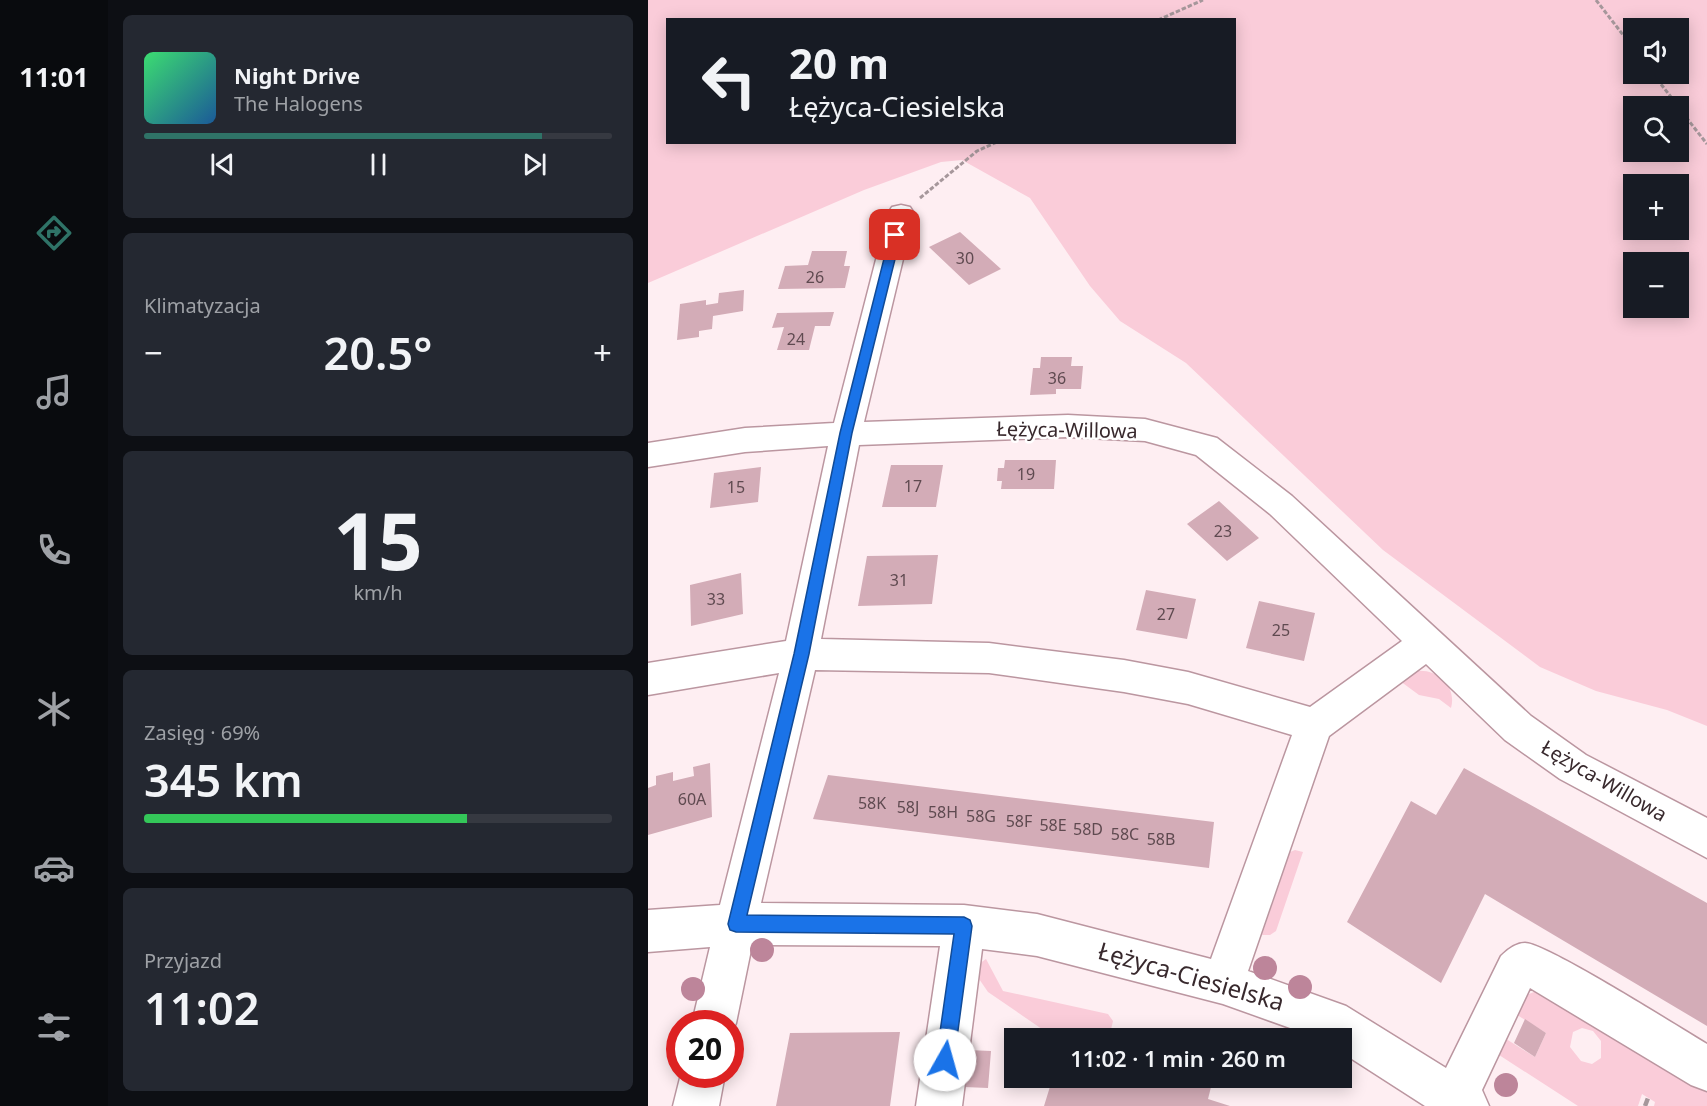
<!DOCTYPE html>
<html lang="pl">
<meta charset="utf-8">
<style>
body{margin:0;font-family:"Noto Sans",sans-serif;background:#242831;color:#f1f3f6;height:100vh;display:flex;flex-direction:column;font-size:22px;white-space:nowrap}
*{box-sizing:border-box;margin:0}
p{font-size:20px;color:#9ea1a6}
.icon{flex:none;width:33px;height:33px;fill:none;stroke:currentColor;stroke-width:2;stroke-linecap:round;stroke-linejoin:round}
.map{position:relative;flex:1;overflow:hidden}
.sheet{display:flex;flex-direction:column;gap:15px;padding:15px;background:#0d0f14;width:540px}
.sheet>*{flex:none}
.top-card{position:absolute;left:18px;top:18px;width:570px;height:126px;border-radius:0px;box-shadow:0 3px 15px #0003;background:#171b24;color:#f1f3f6;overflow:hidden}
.fabs{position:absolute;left:975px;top:18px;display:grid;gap:12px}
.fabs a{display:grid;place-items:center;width:66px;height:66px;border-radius:0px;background:#171b24;box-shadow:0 3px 15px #0003;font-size:30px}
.speed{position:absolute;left:18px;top:1010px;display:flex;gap:12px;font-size:30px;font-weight:700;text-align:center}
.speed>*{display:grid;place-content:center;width:78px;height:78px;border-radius:50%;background:#171b24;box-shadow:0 3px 15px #0003;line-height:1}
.speed .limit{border:9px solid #d22;background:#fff;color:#111}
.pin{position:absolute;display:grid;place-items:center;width:51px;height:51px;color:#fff;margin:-26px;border-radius:12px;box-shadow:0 3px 9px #0006}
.me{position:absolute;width:66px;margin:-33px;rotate:7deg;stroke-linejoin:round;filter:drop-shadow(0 0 4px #0008)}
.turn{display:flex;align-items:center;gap:21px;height:126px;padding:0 24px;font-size:27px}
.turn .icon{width:78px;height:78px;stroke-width:2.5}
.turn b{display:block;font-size:42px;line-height:51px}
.big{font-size:45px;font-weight:600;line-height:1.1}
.sheet .tile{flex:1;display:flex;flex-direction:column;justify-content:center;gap:9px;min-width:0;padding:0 21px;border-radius:9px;background:#242831}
.sheet .dial{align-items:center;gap:0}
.dial b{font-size:78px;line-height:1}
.song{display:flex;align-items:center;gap:18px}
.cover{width:72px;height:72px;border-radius:9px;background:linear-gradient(135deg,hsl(140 70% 55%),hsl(210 70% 35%))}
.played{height:6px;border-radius:3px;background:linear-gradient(90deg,#2f7367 85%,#363941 85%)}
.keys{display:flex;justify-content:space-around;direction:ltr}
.heat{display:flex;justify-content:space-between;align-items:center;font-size:33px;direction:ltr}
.charge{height:9px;border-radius:4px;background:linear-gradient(90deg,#34c759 69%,#363941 0)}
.trip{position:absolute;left:356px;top:1028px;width:348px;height:60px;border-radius:0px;background:#171b24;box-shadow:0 3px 15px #0003;font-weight:600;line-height:60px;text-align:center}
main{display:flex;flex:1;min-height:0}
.tabs{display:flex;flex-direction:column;width:108px;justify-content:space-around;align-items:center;background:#090b0e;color:#9ea1a6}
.tabs .icon{width:42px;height:42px}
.tabs .active{color:#2f7367}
.tabs b{font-size:27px;color:#f1f3f6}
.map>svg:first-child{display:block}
.green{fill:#faccd9;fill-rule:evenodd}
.building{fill:#d3acb7}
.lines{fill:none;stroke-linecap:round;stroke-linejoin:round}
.minor-casing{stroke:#bb96a0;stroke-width:3}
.path-far1{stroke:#a6979b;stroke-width:3;stroke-dasharray:4.5 2;stroke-linecap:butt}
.path{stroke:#a6979b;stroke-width:4.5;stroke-dasharray:8 4;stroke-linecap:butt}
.minor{fill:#fff;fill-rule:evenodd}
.tree{fill:#bd859a}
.route{fill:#1a73e8;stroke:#114b97;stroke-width:1.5}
.labels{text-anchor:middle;stroke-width:5;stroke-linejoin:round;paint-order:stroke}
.number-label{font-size:16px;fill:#5f4a50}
.street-label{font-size:20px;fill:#38292d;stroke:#fff}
.near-street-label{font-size:24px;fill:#38292d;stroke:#fff}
</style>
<main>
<nav class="tabs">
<b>11:01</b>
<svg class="icon active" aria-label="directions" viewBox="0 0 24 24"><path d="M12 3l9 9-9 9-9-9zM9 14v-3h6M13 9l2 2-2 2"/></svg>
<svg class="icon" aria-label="music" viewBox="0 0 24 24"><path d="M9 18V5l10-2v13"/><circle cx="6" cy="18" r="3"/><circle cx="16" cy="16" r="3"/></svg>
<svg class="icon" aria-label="phone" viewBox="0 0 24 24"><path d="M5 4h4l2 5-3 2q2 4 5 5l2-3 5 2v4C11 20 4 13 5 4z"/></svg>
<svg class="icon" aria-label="climate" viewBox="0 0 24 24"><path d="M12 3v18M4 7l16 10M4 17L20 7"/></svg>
<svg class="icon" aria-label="car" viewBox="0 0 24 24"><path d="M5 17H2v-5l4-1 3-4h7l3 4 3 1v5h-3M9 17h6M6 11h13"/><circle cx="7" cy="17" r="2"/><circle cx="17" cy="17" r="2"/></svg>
<svg class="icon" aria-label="filters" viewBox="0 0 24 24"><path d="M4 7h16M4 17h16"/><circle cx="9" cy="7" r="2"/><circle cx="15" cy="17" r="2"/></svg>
</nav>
<section class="sheet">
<div class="tile">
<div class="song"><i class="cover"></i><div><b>Night Drive</b><p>The Halogens</p></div></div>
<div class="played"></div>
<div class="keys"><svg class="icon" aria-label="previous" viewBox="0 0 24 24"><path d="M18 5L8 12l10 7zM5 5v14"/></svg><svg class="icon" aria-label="pause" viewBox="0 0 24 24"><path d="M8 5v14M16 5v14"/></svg><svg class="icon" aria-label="next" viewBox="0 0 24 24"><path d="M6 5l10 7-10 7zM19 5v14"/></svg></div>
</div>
<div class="tile"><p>Klimatyzacja</p>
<div class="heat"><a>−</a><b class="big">20.5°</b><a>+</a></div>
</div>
<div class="tile dial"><b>15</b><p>km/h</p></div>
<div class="tile"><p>Zasięg · 69%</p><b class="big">345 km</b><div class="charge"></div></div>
<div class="tile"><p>Przyjazd</p><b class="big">11:02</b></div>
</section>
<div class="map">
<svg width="1059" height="1106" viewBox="0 0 1059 1106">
<rect width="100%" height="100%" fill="#feeef2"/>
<path class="green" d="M0,0H1059V726L1019,710L948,691L892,667L735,550L538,363L472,321L442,286L382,198L314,160L293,162L216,190L0,283ZM20,20H586V142H20ZM986,28H1030V74H986ZM1030,106V152H986V106ZM1030,184V230H986V184ZM1030,262V308H986V262Z
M769,671C790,669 809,687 803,708L791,699L771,695L752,681Z
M647,850L655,852L628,931L622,935H614L642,852Z
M338,959L355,991L460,1014L465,1021L461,1038H407L340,992L329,976L328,966Z
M903,991L1059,1089V1106H1006L1007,1102L994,1094L990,1106H930L848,1053L855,1037L887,1057L898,1033L866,1013L876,996L886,992ZM934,1028L945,1031L953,1041V1058L944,1064L933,1061L922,1047L925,1032Z"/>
<path class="building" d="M312,232L353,269L321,285L281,247Z
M164,251H199L196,266H202L197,288L130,289L137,266L160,265Z
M96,290L95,311L65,316L64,329L51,331V337L29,340L32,304L58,300V305L70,303L71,293Z
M186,312L182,326H167L161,350H129L136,327L124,328L129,313Z
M393,357H424L423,366H435L433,389H408V394L382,395L385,368H392Z
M357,460H408L406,489H353L354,481H349L350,468H356Z
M243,465H295L288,507H234Z
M113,467L110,502L62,508L66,473Z
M571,501L611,538L579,561L539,524Z
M290,555L284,604L210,606L219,556Z
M93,573L95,614L43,626L42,585Z
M498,590L548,599L539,639L488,630Z
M611,601L667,613L656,661L598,648Z
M62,763L64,817L0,835V788L8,785V776L25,772V781L46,776L45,767Z
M816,768L1059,903V1026L837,894L793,983L699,922L763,801L788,815Z
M180,775L566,822L561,868L165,819Z
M877,1019L898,1033L887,1057L866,1043Z
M252,1032L242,1106H128L142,1033Z
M320,1050L343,1051L340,1088L316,1087Z
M405,1077H519L531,1081L532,1077H561L565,1079L560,1099L582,1106H396Z"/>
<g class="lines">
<g class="minor-casing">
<path id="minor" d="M253,205L262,207L266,213L216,422L420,415L497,419L569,438L644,496L883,716L938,755L1059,818V858L912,779L857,740L778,664L681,736L600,971L698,1006L798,1068L853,956C859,950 868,943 877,943C898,943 1032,1028 1059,1044V1091L1043,1085L882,988L834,1090L841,1106H777L693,1052V1038H670L575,1004L389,956L334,949L314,1106H268L292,946L104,945L88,1023L82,1036V1023H44L62,947L0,952V910L72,905L131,673L0,695V663L138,641L180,446L97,452L0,467V443L97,428L186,423L240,213L244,207ZM420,437L497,441L548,455L622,514L754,641L662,707L540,672L476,660L341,643L173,639L211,445ZM167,670L341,673L476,692L540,704L644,735L563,959L389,914L316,905L113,903Z
M33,1074H77L71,1106H25Z"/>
</g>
<path class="path-far1" d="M948,0L986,49
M510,20L555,0
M1005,74L1030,106
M1030,107L1059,144
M272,198L329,151L349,142"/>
<path class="path" d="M997,1106L1000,1098"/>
<use href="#minor" class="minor"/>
</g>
<g class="tree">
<circle cx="114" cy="950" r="12"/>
<circle cx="617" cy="968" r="12"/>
<circle cx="652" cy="987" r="12"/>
<circle cx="45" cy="989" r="12"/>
<circle cx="858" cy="1085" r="12"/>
</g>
<path class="route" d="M247,231L253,235L204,433L161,654L99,915L316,917L322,920L324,926L306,1060L303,1067L297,1069L290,1067L288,1060L306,934L88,932L82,930L80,924L146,654L192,433L242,235Z"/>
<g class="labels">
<g class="number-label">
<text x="317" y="264">30</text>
<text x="167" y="283">26</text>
<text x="148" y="345">24</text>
<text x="409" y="384">36</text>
<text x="378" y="480">19</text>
<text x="265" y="492">17</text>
<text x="88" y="493">15</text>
<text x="575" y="537">23</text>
<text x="251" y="586">31</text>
<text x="68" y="605">33</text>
<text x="518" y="620">27</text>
<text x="633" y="636">25</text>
<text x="44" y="805">60A</text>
<text x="224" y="809">58K</text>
<text x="260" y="813">58J</text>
<text x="295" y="818">58H</text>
<text x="333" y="822">58G</text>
<text x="371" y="827">58F</text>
<text x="405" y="831">58E</text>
<text x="440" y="835">58D</text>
<text x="477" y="840">58C</text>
<text x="513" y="845">58B</text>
</g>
<g class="street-label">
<text transform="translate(419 430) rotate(1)" y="7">Łężyca-Willowa</text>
<text transform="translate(956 781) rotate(30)" y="7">Łężyca-Willowa</text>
</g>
<g class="near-street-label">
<text transform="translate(543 977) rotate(16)" y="8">Łężyca-Ciesielska</text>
</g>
</g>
</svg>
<div class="fabs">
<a><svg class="icon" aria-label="sound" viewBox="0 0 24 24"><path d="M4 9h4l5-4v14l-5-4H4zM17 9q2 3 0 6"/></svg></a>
<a><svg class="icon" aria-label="search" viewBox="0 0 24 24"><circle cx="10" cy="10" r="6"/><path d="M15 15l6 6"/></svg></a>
<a>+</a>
<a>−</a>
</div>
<div class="speed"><div class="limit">20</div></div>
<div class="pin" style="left:247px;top:235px;background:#d93025"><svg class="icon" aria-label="arrive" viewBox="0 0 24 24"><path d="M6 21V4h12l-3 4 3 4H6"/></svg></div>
<svg class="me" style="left:297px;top:1060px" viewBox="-20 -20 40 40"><circle r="19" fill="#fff"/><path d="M0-13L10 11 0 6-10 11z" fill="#1a73e8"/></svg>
<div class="trip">11:02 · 1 min · 260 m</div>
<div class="top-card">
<div class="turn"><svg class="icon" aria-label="left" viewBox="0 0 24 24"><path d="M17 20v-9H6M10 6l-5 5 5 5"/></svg><div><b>20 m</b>Łężyca-Ciesielska</div></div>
</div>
</div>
</main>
